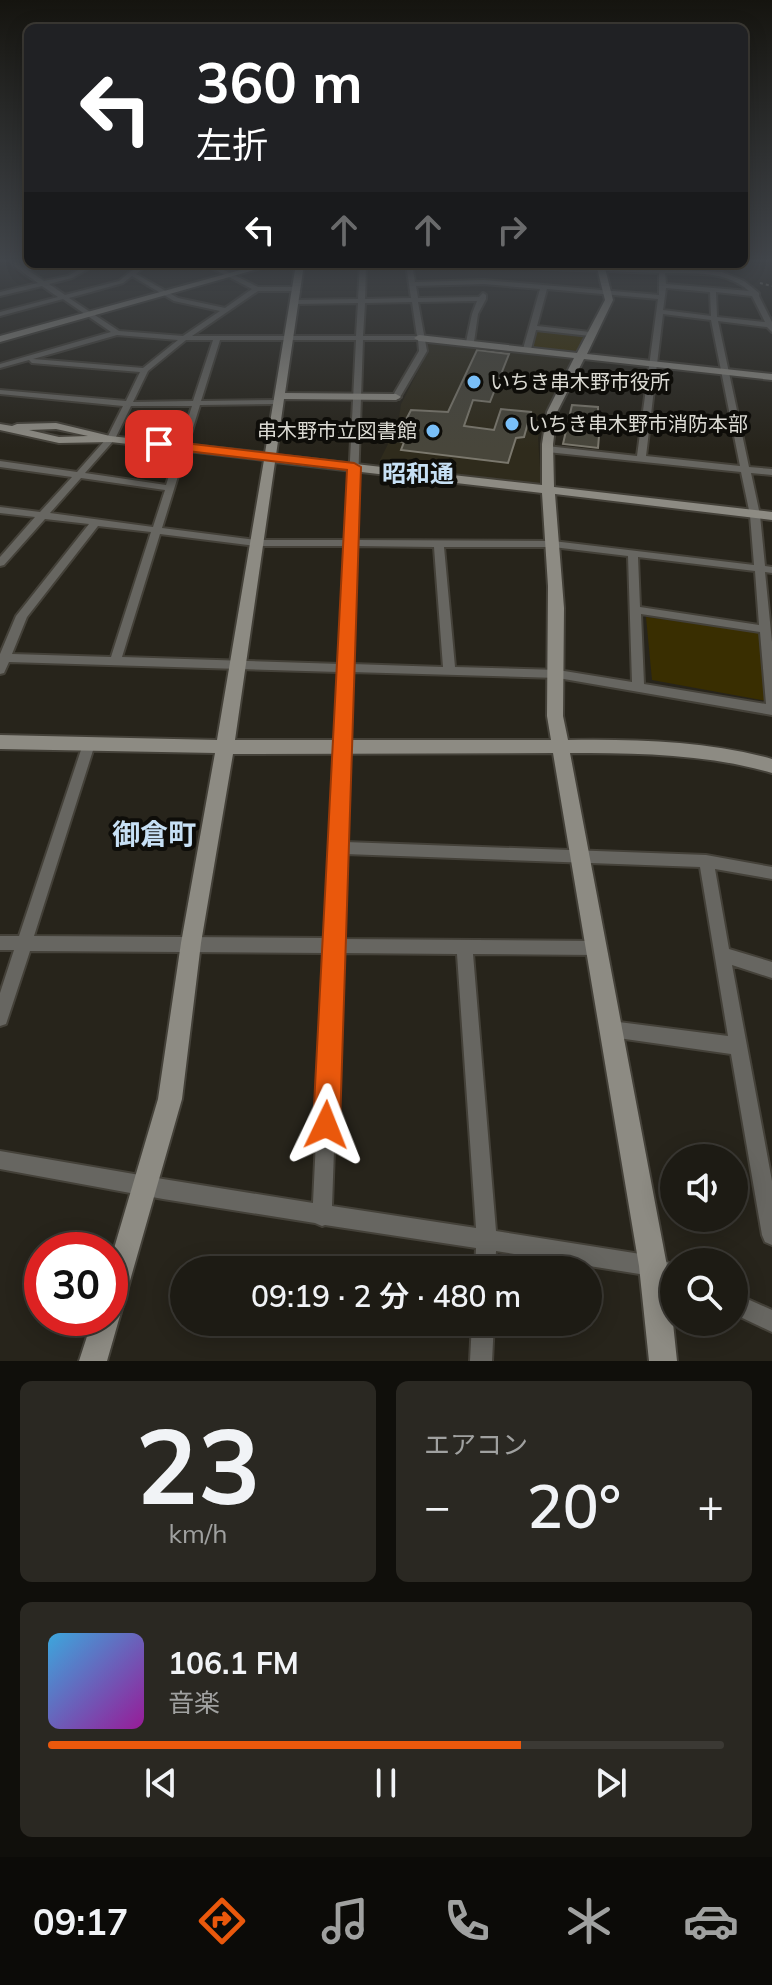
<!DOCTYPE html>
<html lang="ja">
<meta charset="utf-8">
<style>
body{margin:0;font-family:Mulish,"Noto Sans JP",sans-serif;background:#2a2822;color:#f1f3f6;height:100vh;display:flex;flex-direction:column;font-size:30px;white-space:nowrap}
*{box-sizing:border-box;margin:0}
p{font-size:26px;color:#a0a1a0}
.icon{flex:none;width:44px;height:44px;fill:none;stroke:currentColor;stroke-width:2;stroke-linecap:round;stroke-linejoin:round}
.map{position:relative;height:1361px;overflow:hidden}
.side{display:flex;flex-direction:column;gap:20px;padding:20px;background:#100f0b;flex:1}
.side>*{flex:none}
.banner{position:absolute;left:24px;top:24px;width:724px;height:244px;border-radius:12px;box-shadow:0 4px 20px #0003,0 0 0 2px #3b3934;background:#202124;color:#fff;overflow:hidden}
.fabs{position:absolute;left:660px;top:1144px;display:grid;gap:16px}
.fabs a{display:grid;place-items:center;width:88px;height:88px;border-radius:50%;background:#1d1b14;box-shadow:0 4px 20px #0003,0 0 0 2px #3b3934;font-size:40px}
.speed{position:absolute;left:24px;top:1232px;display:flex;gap:16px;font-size:40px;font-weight:700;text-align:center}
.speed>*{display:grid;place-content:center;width:104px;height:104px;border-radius:50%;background:#1d1b14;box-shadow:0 4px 20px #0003,0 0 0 2px #3b3934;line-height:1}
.speed .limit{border:12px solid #d22;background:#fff;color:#111}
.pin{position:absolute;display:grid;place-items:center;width:68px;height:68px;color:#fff;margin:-34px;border-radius:16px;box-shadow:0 4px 12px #0006}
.me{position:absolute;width:88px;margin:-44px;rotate:2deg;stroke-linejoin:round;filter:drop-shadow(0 0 6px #0008)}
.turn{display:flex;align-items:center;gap:28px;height:168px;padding:0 40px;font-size:36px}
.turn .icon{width:104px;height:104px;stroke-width:2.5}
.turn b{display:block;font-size:56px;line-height:68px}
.lanes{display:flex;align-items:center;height:76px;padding:0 40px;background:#0003;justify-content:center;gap:40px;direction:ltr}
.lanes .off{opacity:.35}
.big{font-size:60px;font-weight:600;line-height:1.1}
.side .tile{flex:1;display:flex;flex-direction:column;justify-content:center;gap:12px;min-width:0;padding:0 28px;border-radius:12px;background:#2a2822}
.side .dial{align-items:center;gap:0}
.dial b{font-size:104px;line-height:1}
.song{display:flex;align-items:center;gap:24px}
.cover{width:96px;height:96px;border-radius:12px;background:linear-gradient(135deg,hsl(200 70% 55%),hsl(300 70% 35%))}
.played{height:8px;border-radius:4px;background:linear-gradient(90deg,#ea580c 70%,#3b3934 70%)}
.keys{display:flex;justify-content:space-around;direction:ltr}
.heat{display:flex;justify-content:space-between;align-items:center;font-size:44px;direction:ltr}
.side .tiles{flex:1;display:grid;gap:20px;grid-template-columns:1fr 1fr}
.tile:last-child{grid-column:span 2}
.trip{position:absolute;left:170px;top:1256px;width:432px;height:80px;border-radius:40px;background:#1d1b14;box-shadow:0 4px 20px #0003,0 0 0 2px #3b3934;font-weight:600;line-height:80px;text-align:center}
.dock{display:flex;height:128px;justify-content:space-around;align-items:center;background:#0c0b08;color:#a0a1a0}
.dock .icon{width:56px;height:56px}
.dock .on{color:#ea580c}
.dock b{font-size:36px;color:#f1f3f6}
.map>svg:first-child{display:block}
.built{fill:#2f2b1c}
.green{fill:#392e01}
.building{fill:#48463b;stroke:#7b786d;stroke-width:2}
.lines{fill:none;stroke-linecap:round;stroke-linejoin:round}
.street-casing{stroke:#444139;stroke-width:4}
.secondary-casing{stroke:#444139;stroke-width:4}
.path{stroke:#817f77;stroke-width:2;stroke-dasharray:3 3;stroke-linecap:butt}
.street{fill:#676661;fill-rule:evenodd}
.secondary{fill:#8d8b83;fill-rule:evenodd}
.route{fill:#ea580c;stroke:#983908;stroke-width:2}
.poi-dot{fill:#79bff8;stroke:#0e0d09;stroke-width:3}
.labels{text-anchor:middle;stroke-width:8;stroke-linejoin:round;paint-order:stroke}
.far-poi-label{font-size:20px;fill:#dcdbd4;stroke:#0e0d09;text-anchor:start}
.far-quarter-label{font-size:24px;font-weight:bold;fill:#c7e0f5;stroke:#0e0d09}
.quarter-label{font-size:28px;font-weight:bold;fill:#c7e0f5;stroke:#0e0d09}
</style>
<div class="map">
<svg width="772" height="1361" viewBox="0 0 772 1361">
<rect width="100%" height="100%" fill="#27241b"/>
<path class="built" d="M432,340L573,358L543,416L538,438L541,482L533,485L378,464L398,424L401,404L428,352L426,342Z"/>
<path class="green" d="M539,330L582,334L585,336L577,351L534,348L531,346L535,332Z
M646,617L762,633L767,701L652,680Z"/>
<path class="building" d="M477,350L509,354L490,402L473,400L464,426L494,430L501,409L531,412L524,437L516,438L508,463L401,450L404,442L395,441L411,410L448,412Z
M572,405L598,407V412H601L598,448L563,444Z"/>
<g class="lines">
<g class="street-casing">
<path id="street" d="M10,259H16L19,264L44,281L68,276L83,267L81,264H87L88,269L72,278L49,284L65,295L119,281L140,264H147L136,274L178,298L225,308L252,289L204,264H212L258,287H296L299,289L296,291H258L192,336H356L358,303L295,304L292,302L295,300L358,299L360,264H366L365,299L411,298L406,264H412L415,282L484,280L659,295V273L478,266L475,264L659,269L662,267L665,269L722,272L744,281L759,293V296L772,322V332L767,327L718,321L749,467L772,469V475L751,473L760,515L765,566L772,567V573L765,572L772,642V715L558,678L351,672L345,842L706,855L772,867V879L715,869L729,949L772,962V978L732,965L772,1181V1245L765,1242L762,1235L731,1054L611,1037L605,1035L603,1029L605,1023L611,1021L728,1036L700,867L345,854L342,939L597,941L603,943L605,948L603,953L597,955L473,954L496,1231L653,1256L674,1265V1286L652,1276L496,1251L495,1270H475L476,1248L325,1225L322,1226L315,1223L163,1199L0,1169V1151L163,1179L313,1203L325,953L30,951L8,1018L6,1024L0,1026V993L14,950H0V936H19L84,741H94L95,744L34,936L326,938L339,672L9,662L4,673L0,674V654L16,616L89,524L45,519L4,565L0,566V557L35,517L0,513V507L40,512L72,477L0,467V461L77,472L107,438L123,406L0,394V390L126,401L140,372L32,363L29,360L0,368V364L111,332L63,299L0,316V312L58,297L42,286L0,296V292L38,283L14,266ZM665,273C695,274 725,270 749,291L666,284ZM132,276L174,301L220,311L183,336L119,331L69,298L123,283ZM484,284L540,289L523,349L527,351L531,349L536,330L590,336L594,334L590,332L537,326L547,289L658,299L637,456L547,446L543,449L547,452L741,472L750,515L754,565L553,541L356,540L363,340H418L419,351L392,397L399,399L427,351L418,302L477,301L472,314L466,342L470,344L474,342L478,314L486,299V295L483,293L479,297L418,298L416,286ZM666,288L710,292L711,316L663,310ZM716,292L752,296L765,322L717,317ZM412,302L417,336H363L365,303ZM663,314L711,320L740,466L646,456ZM117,335L178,340L143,368L33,359ZM186,340H213L193,401L133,402L148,371ZM220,340H356L346,540H256L162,528L200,405L279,404L283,402L279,400L201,401ZM131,406H192L166,485L85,473L115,439ZM81,478L165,490L153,527L50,513ZM98,526L151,532L111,657L12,654L27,617ZM160,534L256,546H346L340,664L122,657ZM356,546L434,547L443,667L352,664ZM444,547H553L628,556L632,682L558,670L455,667ZM638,557L755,571L759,625L640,607ZM641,614L760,632L766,704L644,684ZM341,953L457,954L476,1228L332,1206Z
M734,1293L772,1310V1332L734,1314Z
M472,1322H494L492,1361H470Z"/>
</g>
<g class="secondary-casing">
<path id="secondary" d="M262,264H275L0,342V336Z
M296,264H304L285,393L396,394L401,397L396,400L284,399L276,455L542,485V444L547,412L574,358L419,341L414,338L419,335L577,353L605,300L597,268L601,266L605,268L613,300L587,354L772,374V380L584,359L557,412L553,444L554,487L772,512V520L555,494L564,608L563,716L568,740C635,739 707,741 772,759V773C708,754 636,753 570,753L667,1266L677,1361H649L639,1266L553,753L233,754L201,943L182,1099L107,1361H79L93,1318H110V1262L158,1099L181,943L215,753L0,749V735L217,740L264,460L111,442L59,443L0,430V424L12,426L17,424L56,423L110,436L265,453ZM56,429L88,436L59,437L29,430ZM275,462L542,493L548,586L547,716L551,740H235Z"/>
</g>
<path class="path" d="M760,283L772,286"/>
<use href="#street" class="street"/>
<use href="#secondary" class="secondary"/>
</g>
<linearGradient id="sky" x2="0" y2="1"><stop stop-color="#15140f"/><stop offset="0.58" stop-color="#41454a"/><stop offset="1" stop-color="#41454a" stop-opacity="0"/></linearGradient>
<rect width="772" height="449" fill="url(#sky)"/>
<path class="route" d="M159,440L354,463L361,467L340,1125L336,1135L326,1139L317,1135L313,1125L347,470L154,447L152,444Z"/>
<g class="poi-dot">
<circle cx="474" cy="382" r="8"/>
<circle cx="512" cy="424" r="8"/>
<circle cx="433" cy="431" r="8"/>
</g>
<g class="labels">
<g class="far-poi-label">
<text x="490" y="389">いちき串木野市役所</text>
<text x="528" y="431">いちき串木野市消防本部</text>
<text x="417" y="438" text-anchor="end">串木野市立図書館</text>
</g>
<g class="far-quarter-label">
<text x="418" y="482">昭和通</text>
</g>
<g class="quarter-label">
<text x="154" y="844">御倉町</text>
</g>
</g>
</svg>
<div class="fabs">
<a><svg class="icon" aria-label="sound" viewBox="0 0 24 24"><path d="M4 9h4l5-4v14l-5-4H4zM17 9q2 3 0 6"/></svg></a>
<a><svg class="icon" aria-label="search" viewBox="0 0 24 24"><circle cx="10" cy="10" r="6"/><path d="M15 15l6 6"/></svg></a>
</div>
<div class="speed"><div class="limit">30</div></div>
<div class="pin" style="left:159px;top:444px;background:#d93025"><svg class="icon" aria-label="arrive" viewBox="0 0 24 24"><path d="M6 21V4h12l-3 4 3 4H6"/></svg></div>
<svg class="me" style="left:326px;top:1125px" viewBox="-20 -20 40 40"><path d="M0-17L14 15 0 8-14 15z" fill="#ea580c" stroke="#fff" stroke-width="4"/></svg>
<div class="trip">09:19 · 2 分 · 480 m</div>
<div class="banner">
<div class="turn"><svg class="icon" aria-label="left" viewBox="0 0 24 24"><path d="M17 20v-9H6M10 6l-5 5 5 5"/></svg><div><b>360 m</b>左折</div></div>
<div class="lanes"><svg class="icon" aria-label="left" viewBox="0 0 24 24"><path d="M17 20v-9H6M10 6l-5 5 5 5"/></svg><svg class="icon off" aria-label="ahead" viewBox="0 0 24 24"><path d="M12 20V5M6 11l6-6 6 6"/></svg><svg class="icon off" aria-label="ahead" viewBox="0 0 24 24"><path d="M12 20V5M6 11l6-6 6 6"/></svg><svg class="icon off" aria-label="right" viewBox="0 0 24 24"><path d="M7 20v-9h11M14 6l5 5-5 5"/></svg></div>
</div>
</div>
<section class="side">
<div class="tiles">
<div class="tile dial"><b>23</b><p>km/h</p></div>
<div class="tile"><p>エアコン</p>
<div class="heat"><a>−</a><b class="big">20°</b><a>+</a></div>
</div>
<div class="tile">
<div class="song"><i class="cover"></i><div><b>106.1 FM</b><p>音楽</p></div></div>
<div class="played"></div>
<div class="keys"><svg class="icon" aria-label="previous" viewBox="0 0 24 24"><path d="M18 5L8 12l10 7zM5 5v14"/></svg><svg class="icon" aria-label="pause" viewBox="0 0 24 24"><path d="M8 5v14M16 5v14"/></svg><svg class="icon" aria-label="next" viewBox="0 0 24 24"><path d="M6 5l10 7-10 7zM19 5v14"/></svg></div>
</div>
</div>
</section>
<nav class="dock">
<b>09:17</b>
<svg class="icon on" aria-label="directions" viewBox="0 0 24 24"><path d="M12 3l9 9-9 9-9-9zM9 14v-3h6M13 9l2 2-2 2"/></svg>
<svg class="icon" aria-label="music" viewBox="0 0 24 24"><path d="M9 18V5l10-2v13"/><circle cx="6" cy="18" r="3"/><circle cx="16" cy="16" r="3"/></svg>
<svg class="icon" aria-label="phone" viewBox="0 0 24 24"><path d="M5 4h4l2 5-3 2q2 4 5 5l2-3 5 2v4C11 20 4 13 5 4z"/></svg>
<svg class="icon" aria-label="climate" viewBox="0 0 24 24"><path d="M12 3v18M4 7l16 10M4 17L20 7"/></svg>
<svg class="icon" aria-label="car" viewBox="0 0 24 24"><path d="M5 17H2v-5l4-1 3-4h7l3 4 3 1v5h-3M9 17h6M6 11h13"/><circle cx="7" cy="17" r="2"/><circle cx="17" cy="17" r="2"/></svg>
</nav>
